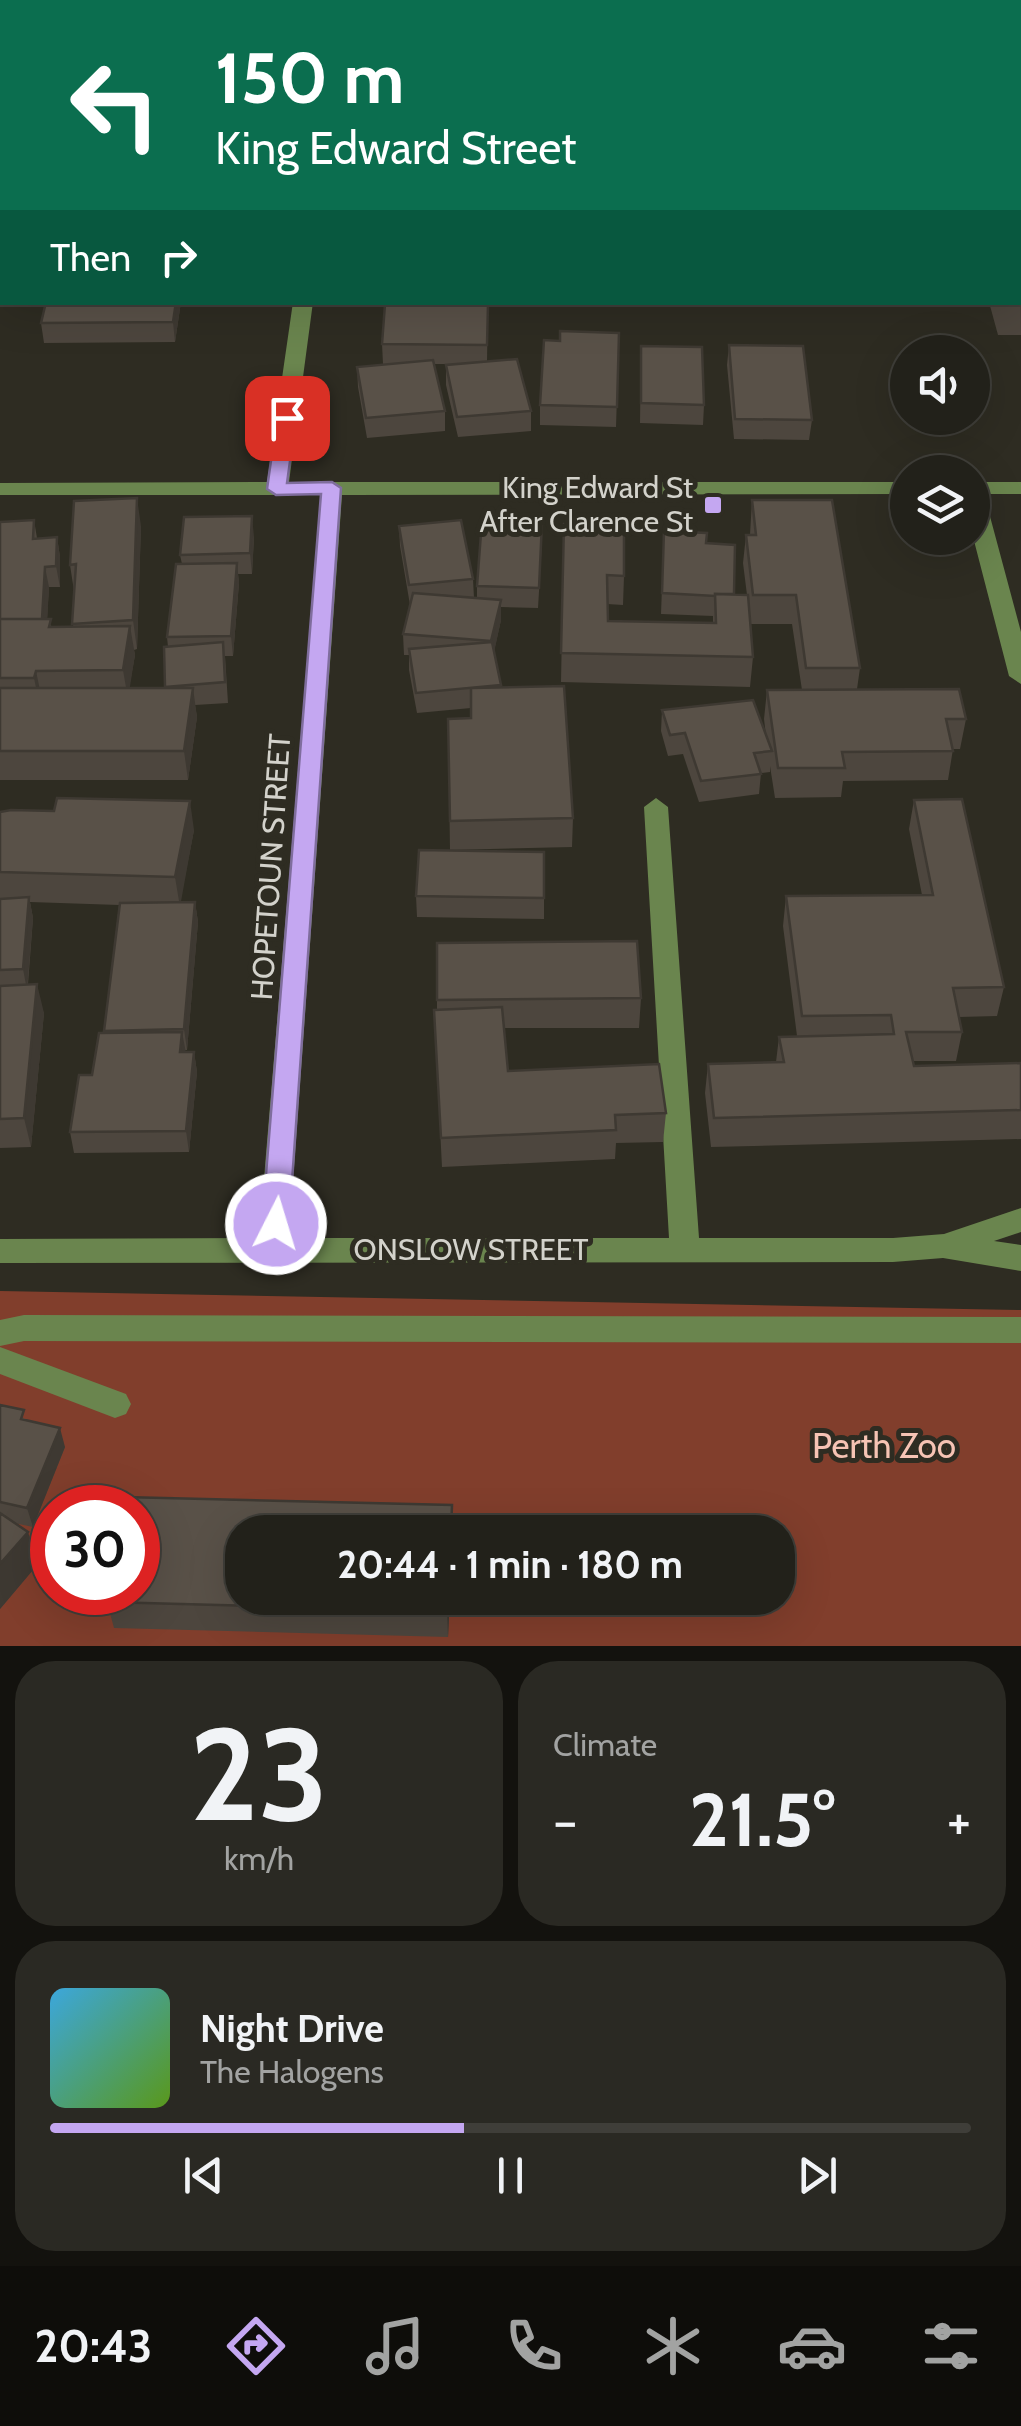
<!DOCTYPE html>
<meta charset="utf-8">
<style>
body{margin:0;font-family:Cabin,sans-serif;background:#2a2923;color:#f1f3f6;height:100vh;display:flex;flex-direction:column;font-size:38px;white-space:nowrap}
*{box-sizing:border-box;margin:0}
p{font-size:32px;color:#a2a3a2}
.icon{flex:none;width:55px;height:55px;fill:none;stroke:currentColor;stroke-width:2;stroke-linecap:round;stroke-linejoin:round}
.map{position:relative;height:1646px;overflow:hidden}
.sheet{display:flex;flex-direction:column;gap:15px;padding:15px;background:#13120e;flex:1}
.sheet>*{flex:none}
.hud{position:absolute;left:0px;top:0px;width:1022px;height:305px;box-shadow:0 10px 40px #0002,0 0 0 2px #3f3e39;background:#0b6e4f;color:#fff;overflow:hidden}
.buttons{position:absolute;left:890px;top:335px;display:grid;gap:20px}
.buttons a{display:grid;place-items:center;width:100px;height:100px;border-radius:50%;background:#22211a;box-shadow:0 10px 40px #0002,0 0 0 2px #3f3e39;font-size:50px}
.speed{position:absolute;left:30px;top:1485px;display:flex;gap:20px;font-size:50px;font-weight:700;text-align:center}
.speed>*{display:grid;place-content:center;width:130px;height:130px;border-radius:50%;background:#22211a;box-shadow:0 10px 40px #0002,0 0 0 2px #3f3e39;line-height:1}
.speed .limit{border:15px solid #d22;background:#fff;color:#111}
.pin{position:absolute;display:grid;place-items:center;width:85px;height:85px;color:#fff;margin:-42px;border-radius:20px;box-shadow:0 5px 15px #0006}
.me{position:absolute;width:110px;margin:-55px;rotate:5deg;stroke-linejoin:round;filter:drop-shadow(0 0 8px #0008)}
.turn{display:flex;align-items:center;gap:35px;height:210px;padding:0 50px;font-size:45px}
.turn .icon{width:130px;height:130px;stroke-width:2.5}
.turn b{display:block;font-size:70px;line-height:85px}
.then{display:flex;align-items:center;height:95px;padding:0 50px;background:#0003;gap:20px;font-size:38px}
.big{font-size:75px;font-weight:800;line-height:1.1}
.sheet .card{flex:1;display:flex;flex-direction:column;justify-content:center;gap:15px;min-width:0;padding:0 35px;border-radius:40px;background:#2a2923}
.sheet .dial{align-items:center;gap:0}
.dial b{font-size:130px;line-height:1}
.song{display:flex;align-items:center;gap:30px}
.cover{width:120px;height:120px;border-radius:15px;background:linear-gradient(135deg,hsl(200 70% 55%),hsl(90 70% 35%))}
.played{height:10px;border-radius:5px;background:linear-gradient(90deg,#c4a7f1 45%,#3f3e39 45%)}
.keys{display:flex;justify-content:space-around;direction:ltr}
.heat{display:flex;justify-content:space-between;align-items:center;font-size:55px;direction:ltr}
.sheet .tiles{flex:1;display:grid;gap:15px;grid-template-columns:1fr 1fr}
.card:last-child{grid-column:span 2}
.trip{position:absolute;left:225px;top:1515px;width:570px;height:100px;border-radius:40px;background:#22211a;box-shadow:0 10px 40px #0002,0 0 0 2px #3f3e39;font-weight:800;line-height:100px;text-align:center}
.menu{display:flex;height:160px;justify-content:space-around;align-items:center;background:#0e0d0a;color:#a2a3a2}
.menu .icon{width:70px;height:70px}
.menu .active{color:#c4a7f1}
.menu b{font-size:45px;color:#f1f3f6}
.map>svg:first-child{display:block}
.green{fill:#813e2c;fill-rule:evenodd}
.lines{fill:none;stroke-linecap:round;stroke-linejoin:round}
.minor{fill:#6a854e;fill-rule:evenodd}
.wall{fill:#4d463e}
.shaded-wall{fill:#3e3932}
.building{fill:#595148;stroke:#3e3932;stroke-width:2.5}
.route{fill:#c4a7f1;stroke:#7f6d9d;stroke-width:2.5}
.poi-dot{fill:#c4a7f1;stroke:#2e2c22;stroke-width:4}
.labels{text-anchor:middle;stroke-width:10;stroke-linejoin:round;paint-order:stroke}
.poi-label{font-size:30px;fill:#d3d2cb;stroke:#2e2c22;text-anchor:end}
.street-label{font-size:30px;fill:#d3d2cb;stroke:#2e2c22}
.near-park-label{font-size:35px;fill:#f6c3b4;stroke:#2e2c22}
</style>
<div class="map">
<svg width="1021" height="1646" viewBox="0 0 1021 1646">
<rect width="100%" height="100%" fill="#2e2c22"/>
<path class="green" d="M0,1291L1021,1310V1646H0ZM52,1508H138V1592H52ZM242,1532H778V1598H242Z"/>
<g class="lines">
<path class="minor" d="M1020,168H1021V178H1020Z
M293,302H313L289,482H908V494L342,495L289,1238H669L644,807L656,798L668,807L699,1238H893L944,1234L1021,1208V1232L994,1241L1021,1245V1271L943,1258L893,1262L0,1263V1239L259,1238L321,495H0V483L267,482Z
M972,482H1021V494H984L1021,632V684L1009,676L972,533Z
M24,1315L1021,1317V1343L24,1341L0,1346V1320Z
M0,1347L126,1394L131,1404L126,1414L115,1418L0,1374Z"/>
</g>
<path class="wall" d="M0,0H73V2H2V203H1Z
M157,0H273L272,2H156Z
M570,0H616V2H569Z
M716,0H758V2H716Z
M930,0H1021V127L1020,2H929Z
M1020,182L1021,335H998L989,302H1020Z
M181,302L175,342L44,343L41,323Z
M409,302H467V304L488,305L487,361L531,411V431L458,437L446,385V365L448,364H434L445,411V431L367,438L358,387L357,367L383,364L382,344Z
M619,333L616,427L540,425V405L560,341Z
M729,345L812,420L809,440L734,439L727,365Z
M641,346L704,405L703,425L640,423Z
M752,500L860,668L857,689L966,719L960,749H953L948,780L843,781L841,797L775,798L770,766V772L761,773L759,794L699,802L683,754L668,756L661,731L662,710L766,736L764,719L767,690H802L792,624H751L753,657L750,687L561,682L564,524L624,576L623,605L607,604L608,621L713,623V616L661,614L664,531L706,543L734,594L747,595L743,563L746,535H750Z
M34,520L37,538L57,537L60,557V587H49L47,619L52,627H73L74,591L70,565L141,526L137,649L134,650L135,655L129,688H165L168,647L167,637L182,564L180,555L254,537L252,574H238L239,583L233,656H225L228,703L195,705L197,717L188,780H0V522Z
M399,526L473,579L474,598H477V586L542,542L538,608L501,607V620L494,651L501,687L573,818L572,847L450,850L448,719L471,718V708L417,713L409,670V655H404L403,634L410,605L400,546Z
M914,800L1004,987L997,1016L959,1017L962,1032L956,1061H913L914,1066L1021,1063V1139L711,1147L705,1093L708,1064L776,1062L779,1037L797,1036L783,926L786,896L922,895L909,829Z
M0,812L194,830L180,902H195L198,922L187,1050H185V1052H194L197,1072L189,1152L74,1153L70,1132L92,1075L104,1033L119,905L30,902L33,918L28,984L44,1013L31,1147L0,1148Z
M544,852V919L417,917L416,896Z
M437,943L641,998L639,1028H504L508,1071L666,1113L663,1142L616,1143L615,1159L442,1167L434,1010H437Z
M0,1405L27,1420L65,1447L33,1527L14,1523L38,1564L0,1609Z
M242,1598H450L448,1637L114,1628L107,1602Z"/>
<path class="shaded-wall" d="M176,302H181L175,342L173,322Z
M137,498L141,526L137,649L133,620Z
M252,516L254,537L252,574L250,553Z
M57,537L60,557V587L56,566Z
M237,563L239,583L233,656L231,636Z
M45,567L49,587L46,644L42,624Z
M501,600V620L492,662L491,641Z
M130,626L135,655L128,699L123,670Z
M36,671L42,700L40,707L34,678Z
M193,688L197,717L188,780L184,751Z
M190,801L194,830L180,907L175,877Z
M29,897L33,918L27,990L23,969Z
M195,902L198,922L187,1050L184,1029Z
M37,984L44,1013L31,1147L24,1118Z
M182,1032L186,1053L180,1052Z
M194,1052L197,1072L189,1152L186,1131Z
M60,1428L65,1447L33,1527L27,1508Z
M28,1532L38,1564L0,1609V1564Z
M448,1598H450L448,1637L447,1611Z"/>
<path class="building" d="M18,0H36V2H3Z
M812,0H875L870,2H812Z
M930,0H1021V94L1020,2H930Z
M0,3H2V30H0Z
M0,39H2V65H0Z
M0,74H2V100H0Z
M0,111H2V139H0Z
M0,149H2V183L0,184Z
M1020,182H1021V300H1020Z
M46,302H176L173,322L41,323Z
M385,304L488,305L487,345L382,344Z
M560,331L619,333L617,407L540,405L544,340L560,341Z
M729,345L803,346L812,420L735,419Z
M641,346L702,347L704,405L641,403Z
M517,359L531,411L457,417L446,365Z
M433,360L445,411L366,418L357,367Z
M137,498L133,620L72,624L76,564L70,565L74,501Z
M752,500H832L860,668H806L796,595H753L746,535H756Z
M252,516L250,553L180,555L184,517Z
M34,520L33,539L57,537L56,566L45,567L42,619H0V522Z
M461,520L473,579L409,585L399,526Z
M482,520L542,522L539,588L477,586Z
M564,524L624,525V576L607,575L608,621L716,623L715,594L748,595L753,657L561,653Z
M664,531L707,533L706,543L735,545L734,594H715V596L662,593Z
M237,563L231,636L167,637L176,564Z
M413,593L501,600L491,641L403,634Z
M0,619H51L49,627L130,626L123,670L36,671L34,678H0Z
M223,642L225,682L165,687L164,647Z
M492,642L501,685L416,693L409,649Z
M564,686L573,818L450,821L448,719L471,718V688Z
M0,688H193L184,751H0Z
M959,689L966,719H946L953,751L842,752L845,768H778L767,690Z
M753,700L772,751L754,753L761,774L701,781L685,733L670,735L662,710Z
M57,798L190,801L175,877L0,872V812L11,810L54,811Z
M962,799L1004,987L953,988L962,1032H906L914,1066L1021,1063V1110L714,1118L708,1064L784,1062L779,1037L894,1034L891,1015L802,1016L786,896L933,895L914,800Z
M419,850L544,852V898L416,896Z
M29,897L23,969L0,970V899Z
M195,902L184,1029L104,1031L120,903Z
M637,941L641,998L437,1000V943Z
M37,984L24,1118L0,1119V986Z
M502,1007L508,1071L659,1064L666,1113L615,1115L616,1130L441,1138L434,1010Z
M182,1032L180,1052H194L186,1131L70,1132L79,1075H92L99,1033Z
M0,1405L24,1410L21,1419L60,1428L27,1508L0,1502Z
M123,1497L452,1505L451,1532H242V1598H448L447,1611L107,1602L108,1592H138V1508H122Z
M0,1513L28,1532L0,1564Z"/>
<path class="route" d="M287,412L296,418L287,483L332,482L341,488L289,1224L285,1232L276,1235L266,1232L262,1224L321,494L276,495L267,489L277,418Z"/>
<rect class="poi-dot" x="703" y="495" width="20" height="20" rx="5"/>
<g class="labels">
<g class="poi-label">
<text x="693" y="498">King Edward St<tspan x="693" dy="34">After Clarence St</tspan></text>
</g>
<g class="street-label">
<text transform="translate(271 867) rotate(-86)" y="10">HOPETOUN STREET</text>
<text x="471" y="1260">ONSLOW STREET</text>
</g>
<g class="near-park-label">
<text x="884" y="1458">Perth Zoo</text>
</g>
</g>
</svg>
<div class="buttons">
<a><svg class="icon" aria-label="sound" viewBox="0 0 24 24"><path d="M4 9h4l5-4v14l-5-4H4zM17 9q2 3 0 6"/></svg></a>
<a><svg class="icon" aria-label="layers" viewBox="0 0 24 24"><path d="M12 4l9 5-9 5-9-5zM3 14l9 5 9-5"/></svg></a>
</div>
<div class="speed"><div class="limit">30</div></div>
<div class="pin" style="left:287px;top:418px;background:#d93025"><svg class="icon" aria-label="arrive" viewBox="0 0 24 24"><path d="M6 21V4h12l-3 4 3 4H6"/></svg></div>
<svg class="me" style="left:276px;top:1224px" viewBox="-20 -20 40 40"><circle r="17" fill="#c4a7f1" stroke="#fff" stroke-width="3"/><path d="M0-11L8 9 0 5-8 9z" fill="#fff"/></svg>
<div class="trip">20:44 · 1 min · 180 m</div>
<div class="hud">
<div class="turn"><svg class="icon" aria-label="left" viewBox="0 0 24 24"><path d="M17 20v-9H6M10 6l-5 5 5 5"/></svg><div><b>150 m</b>King Edward Street</div></div>
<div class="then">Then<svg class="icon" aria-label="right" viewBox="0 0 24 24"><path d="M7 20v-9h11M14 6l5 5-5 5"/></svg></div>
</div>
</div>
<section class="sheet">
<div class="tiles">
<div class="card dial"><b>23</b><p>km/h</p></div>
<div class="card"><p>Climate</p>
<div class="heat"><a>−</a><b class="big">21.5°</b><a>+</a></div>
</div>
<div class="card">
<div class="song"><i class="cover"></i><div><b>Night Drive</b><p>The Halogens</p></div></div>
<div class="played"></div>
<div class="keys"><svg class="icon" aria-label="previous" viewBox="0 0 24 24"><path d="M18 5L8 12l10 7zM5 5v14"/></svg><svg class="icon" aria-label="pause" viewBox="0 0 24 24"><path d="M8 5v14M16 5v14"/></svg><svg class="icon" aria-label="next" viewBox="0 0 24 24"><path d="M6 5l10 7-10 7zM19 5v14"/></svg></div>
</div>
</div>
</section>
<nav class="menu">
<b>20:43</b>
<svg class="icon active" aria-label="directions" viewBox="0 0 24 24"><path d="M12 3l9 9-9 9-9-9zM9 14v-3h6M13 9l2 2-2 2"/></svg>
<svg class="icon" aria-label="music" viewBox="0 0 24 24"><path d="M9 18V5l10-2v13"/><circle cx="6" cy="18" r="3"/><circle cx="16" cy="16" r="3"/></svg>
<svg class="icon" aria-label="phone" viewBox="0 0 24 24"><path d="M5 4h4l2 5-3 2q2 4 5 5l2-3 5 2v4C11 20 4 13 5 4z"/></svg>
<svg class="icon" aria-label="climate" viewBox="0 0 24 24"><path d="M12 3v18M4 7l16 10M4 17L20 7"/></svg>
<svg class="icon" aria-label="car" viewBox="0 0 24 24"><path d="M5 17H2v-5l4-1 3-4h7l3 4 3 1v5h-3M9 17h6M6 11h13"/><circle cx="7" cy="17" r="2"/><circle cx="17" cy="17" r="2"/></svg>
<svg class="icon" aria-label="filters" viewBox="0 0 24 24"><path d="M4 7h16M4 17h16"/><circle cx="9" cy="7" r="2"/><circle cx="15" cy="17" r="2"/></svg>
</nav>
